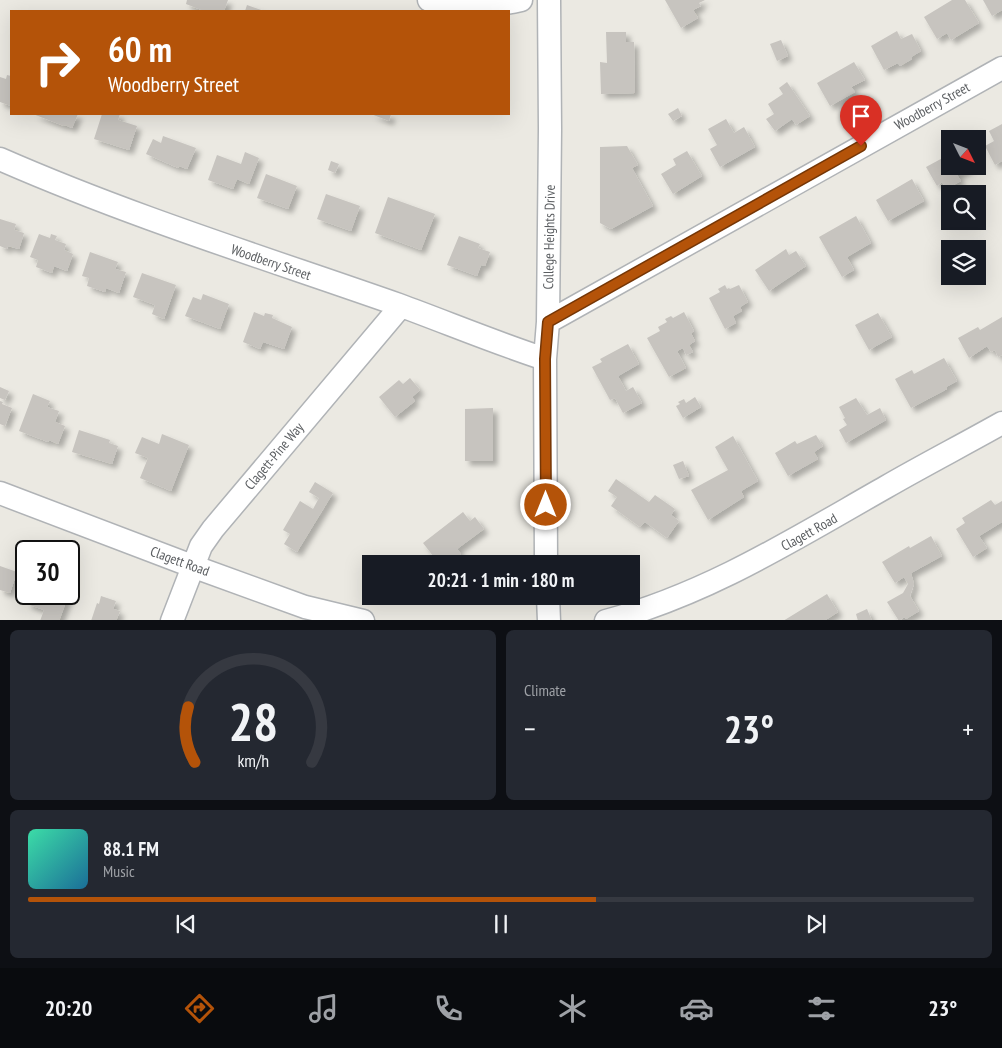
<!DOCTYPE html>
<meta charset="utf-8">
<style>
body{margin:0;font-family:"PT Sans Narrow",sans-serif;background:#242831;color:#f1f3f6;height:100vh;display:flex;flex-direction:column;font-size:19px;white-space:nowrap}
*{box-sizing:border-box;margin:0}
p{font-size:16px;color:#9ea1a6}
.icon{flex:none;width:28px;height:28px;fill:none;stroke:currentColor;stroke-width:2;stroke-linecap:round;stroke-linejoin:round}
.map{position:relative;height:620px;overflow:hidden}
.details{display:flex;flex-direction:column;gap:10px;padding:10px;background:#0d0f14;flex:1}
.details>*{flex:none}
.top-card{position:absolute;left:10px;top:10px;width:500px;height:105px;border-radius:0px;box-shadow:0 5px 20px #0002;background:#b45309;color:#fff;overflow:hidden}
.needle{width:32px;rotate:132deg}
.fabs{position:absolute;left:941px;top:130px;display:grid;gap:10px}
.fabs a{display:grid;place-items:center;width:45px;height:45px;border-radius:0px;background:#171b24;box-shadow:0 5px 20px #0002;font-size:25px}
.speed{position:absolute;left:15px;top:540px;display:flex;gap:10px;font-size:25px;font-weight:700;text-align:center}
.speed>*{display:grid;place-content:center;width:65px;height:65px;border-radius:50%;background:#171b24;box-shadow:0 5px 20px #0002;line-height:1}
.speed .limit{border:2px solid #111;border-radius:8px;background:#fff;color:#111}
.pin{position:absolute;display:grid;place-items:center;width:42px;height:42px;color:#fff;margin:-51px -21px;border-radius:50% 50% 50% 0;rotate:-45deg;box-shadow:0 0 5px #0007}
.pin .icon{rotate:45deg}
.me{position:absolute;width:55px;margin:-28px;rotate:0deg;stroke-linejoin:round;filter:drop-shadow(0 0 4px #0008)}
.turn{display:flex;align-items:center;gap:18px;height:105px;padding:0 15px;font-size:22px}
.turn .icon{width:65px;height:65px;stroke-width:2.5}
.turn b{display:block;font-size:35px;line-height:42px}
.big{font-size:38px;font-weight:700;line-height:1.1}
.details .tile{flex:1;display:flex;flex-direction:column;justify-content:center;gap:8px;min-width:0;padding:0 18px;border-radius:8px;background:#242831}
.details .dial{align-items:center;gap:0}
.dial svg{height:130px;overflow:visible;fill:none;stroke:#363941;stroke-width:7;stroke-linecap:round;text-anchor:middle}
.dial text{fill:#f1f3f6;stroke:none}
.song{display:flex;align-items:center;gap:15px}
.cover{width:60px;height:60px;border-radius:8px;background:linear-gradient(135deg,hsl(160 70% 55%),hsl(200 70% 35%))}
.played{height:5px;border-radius:2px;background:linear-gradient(90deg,#b45309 60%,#363941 60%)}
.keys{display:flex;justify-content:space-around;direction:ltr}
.heat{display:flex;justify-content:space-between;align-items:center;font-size:28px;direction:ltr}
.details .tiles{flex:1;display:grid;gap:10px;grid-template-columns:1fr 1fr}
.tile:last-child{grid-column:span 2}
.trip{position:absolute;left:362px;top:555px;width:278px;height:50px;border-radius:0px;background:#171b24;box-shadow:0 5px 20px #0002;font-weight:700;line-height:50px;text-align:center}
.menu{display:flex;height:80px;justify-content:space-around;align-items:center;background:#090b0e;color:#9ea1a6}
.menu .icon{width:35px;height:35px}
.menu .active{color:#b45309}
.menu b{font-size:22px;color:#f1f3f6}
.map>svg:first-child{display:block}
.building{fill:#c7c4bf;filter:url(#shadow)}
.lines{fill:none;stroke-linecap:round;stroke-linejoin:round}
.street-casing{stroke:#b0b3b6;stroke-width:25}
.street{stroke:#fff;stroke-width:22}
.route-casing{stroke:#753606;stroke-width:12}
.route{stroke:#b45309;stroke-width:9}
.labels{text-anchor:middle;stroke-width:4;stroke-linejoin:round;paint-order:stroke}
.street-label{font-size:14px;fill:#5b5e61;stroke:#fff}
</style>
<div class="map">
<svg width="1002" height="621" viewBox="0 0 1002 621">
<defs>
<filter id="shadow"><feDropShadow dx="4.5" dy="4.5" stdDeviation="2.5" flood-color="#0004"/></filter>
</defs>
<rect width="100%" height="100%" fill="#ebe9e2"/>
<path class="building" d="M187,0H228L224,11L215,10L204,11L186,4Z
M665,0H705L699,3L701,6L693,10L698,18L681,28Z
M952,0H965L979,23L951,40L947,33L937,39L924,17Z
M983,0H1002V10L992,16Z
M247,5L264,11H245Z
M897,31L901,39L912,34L921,51L911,57L912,59L900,66L898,63L884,70L871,46Z
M606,32H626V42H634L635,93L601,94L600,62L607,63Z
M781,40L788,56L777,61L770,44Z
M854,62L865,80L851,87L855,92L830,106L817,83Z
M7,75L11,76V106L0,102V77L6,79Z
M787,82L810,116L796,125L792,119L775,131L766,119L774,114L768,104L783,94L779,88Z
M678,108L682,116L673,121L668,114Z
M33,114H78L72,128L65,125L64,126Z
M102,114H120L118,120L137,126L129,150L94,139Z
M371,114H391L389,121Z
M726,119L734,133L744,127L755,147L720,167L710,149L717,145L708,129Z
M1002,124V161L995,165L985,146L994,141L989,131Z
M163,136L196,148L187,169L179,166L178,168L146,154L153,139L161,143Z
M627,146L638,165L632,168L653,206L611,229L600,223V147Z
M687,151L702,176L673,194L661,174L676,165L673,159Z
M245,152L259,158L249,184L237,179L233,189L208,180L217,155L241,164Z
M950,154V166H970V168L957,175L961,181L946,189L942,182L937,186L926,167Z
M331,161L339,164L335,173L328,170Z
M266,174L297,186L288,209L257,198Z
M912,179L924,201L888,221L876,200Z
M326,194L360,206L351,231L317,219Z
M388,197L435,214L421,250L375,233Z
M856,216L871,243L847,257L854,270L842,277L819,237Z
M0,219L16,224L14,230L24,233L19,249L8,246L7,249L0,246Z
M39,234L50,238L51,234L57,236L55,240L66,244L64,250L73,254L67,271L54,266L52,273L36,267L38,260L30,257Z
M459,236L480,244L478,248L490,252L485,266L481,265L477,276L447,265Z
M942,246H951L950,255H942Z
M786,249L789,255L796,251L806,266L769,291L755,270Z
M90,252L118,262L115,269L126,272L119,293L106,288L105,292L87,286L89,278L82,276Z
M142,273L176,285L164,319L152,314L155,305L133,297Z
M725,285L727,289L729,288L730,289L739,285L748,302L740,307L742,311L733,316L736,323L725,329L709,298L720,292L718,289Z
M203,294L229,304L220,329L185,316L193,297L201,300Z
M254,312L264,316L265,313L273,315L272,318L292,327L284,349L263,342L260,349L243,342Z
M684,312L694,331L691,333L695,341L689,345L693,352L686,355L683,348L677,351L686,368L669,377L647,338L660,331L658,327L667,322L665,319L671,316L673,318Z
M878,313L892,337L869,350L855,325Z
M1002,317V355L998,357L995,350L991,352L987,346L969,358L958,338L978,327L980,330Z
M628,344L639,364L618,376L626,391L633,387L642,403L623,413L615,398L610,400L592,367L602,362L600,359Z
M944,358L957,381L946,387L947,389L911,408L895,379L912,370L914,374Z
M410,378L420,390L412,397L415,401L395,417L379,397L399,380L403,384Z
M0,387L9,391L5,400L0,398Z
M33,394L50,401L47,407L59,411L55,422L65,426L58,444L49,440L48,442L19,431Z
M695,397L701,407L683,418L676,406L680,404L678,402L684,399L686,403Z
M856,398L867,415L880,408L886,420L846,443L839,430L847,425L843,419L845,418L839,407Z
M0,401L3,402L2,404L12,408L5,426L0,424Z
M493,408V461H465V409Z
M79,430L110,440L109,443L118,446L112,464L72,452Z
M162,434L189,445L171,491L140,478L148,458L135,453L142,437L159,444Z
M816,435L823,446L814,452L818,459L788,476L775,453L795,441L797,444Z
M733,436L758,481L741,491L744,497L708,520L691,490L728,470L715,447Z
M683,461L689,476L679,479L673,465Z
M616,479L649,502L655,495L675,509L671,515L679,521L667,538L645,522L640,527L611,506L617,497L608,491Z
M315,482L333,493L297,552L284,544L290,534L283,530L300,501L313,509L319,498L309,492Z
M991,500L995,505L1002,501V522L979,536L987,548L973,557L956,529L965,523L962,518Z
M463,512L470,521L475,517L484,529L457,549L461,554L457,558L459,560L454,564H442L439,559L437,561L423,543Z
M931,536L942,556L911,573L914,584L910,596L919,611L906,619L904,617L899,621L887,602L903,593L908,584L904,577L895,583L882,562L909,546L910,548Z
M0,566L17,572L10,593L0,590Z
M31,594H69L59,621H40L44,610L27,604Z
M827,594L838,612L824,621H783Z
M101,596L116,601L113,609L120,611L116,621H91L97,603L99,604Z
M867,609L872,621H858L856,614Z"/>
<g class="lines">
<g class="street-casing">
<path id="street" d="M429,0C460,8 490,7 521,0
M0,159C130,216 265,258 399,305C448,323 496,343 545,359
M548,322L1002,68
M0,493L192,566L305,607L363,621
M546,564L545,359L548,322L550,129L549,0
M548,596L549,621
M172,621L201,546L213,529L401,306
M606,621C708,594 796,538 886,487C924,465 963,445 1002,423"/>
</g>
<use href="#street" class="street"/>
</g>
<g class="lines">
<g class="route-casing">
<path id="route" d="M546,505L545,359L548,322L861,146"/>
</g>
<use href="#route" class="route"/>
</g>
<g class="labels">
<g class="street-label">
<text transform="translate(932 106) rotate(-29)" y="5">Woodberry Street</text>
<text transform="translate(549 237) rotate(-89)" y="5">College Heights Drive</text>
<text transform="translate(271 262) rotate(19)" y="5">Woodberry Street</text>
<text transform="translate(274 456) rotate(-50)" y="5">Clagett-Pine Way</text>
<text transform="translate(809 532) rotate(-29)" y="5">Clagett Road</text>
<text transform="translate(180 561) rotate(20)" y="5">Clagett Road</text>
</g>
</g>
</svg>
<div class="fabs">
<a><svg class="needle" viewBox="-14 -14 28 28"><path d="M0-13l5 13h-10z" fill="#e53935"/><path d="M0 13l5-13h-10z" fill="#9ea1a6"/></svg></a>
<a><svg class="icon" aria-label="search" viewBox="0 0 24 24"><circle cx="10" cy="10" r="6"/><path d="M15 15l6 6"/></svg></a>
<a><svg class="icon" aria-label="layers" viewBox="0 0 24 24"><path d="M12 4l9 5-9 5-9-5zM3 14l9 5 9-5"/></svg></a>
</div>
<div class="speed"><div class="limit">30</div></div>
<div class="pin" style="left:861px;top:146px;background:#d93025"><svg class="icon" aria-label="arrive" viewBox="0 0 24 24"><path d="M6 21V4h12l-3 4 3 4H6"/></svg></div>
<svg class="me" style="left:546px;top:505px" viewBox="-20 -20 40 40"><circle r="17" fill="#b45309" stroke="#fff" stroke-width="3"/><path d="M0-11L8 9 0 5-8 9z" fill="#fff"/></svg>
<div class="trip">20:21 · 1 min · 180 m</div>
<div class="top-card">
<div class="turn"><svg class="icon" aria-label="right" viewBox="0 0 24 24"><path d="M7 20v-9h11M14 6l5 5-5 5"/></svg><div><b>60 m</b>Woodberry Street</div></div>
</div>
</div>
<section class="details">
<div class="tiles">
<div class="tile dial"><svg viewBox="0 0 100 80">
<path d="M14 69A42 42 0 1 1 86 69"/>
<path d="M14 69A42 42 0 0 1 10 35" stroke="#b45309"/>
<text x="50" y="56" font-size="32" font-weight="700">28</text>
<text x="50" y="72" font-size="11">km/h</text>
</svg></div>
<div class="tile"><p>Climate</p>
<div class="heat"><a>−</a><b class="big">23°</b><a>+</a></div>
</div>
<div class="tile">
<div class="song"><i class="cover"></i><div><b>88.1 FM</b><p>Music</p></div></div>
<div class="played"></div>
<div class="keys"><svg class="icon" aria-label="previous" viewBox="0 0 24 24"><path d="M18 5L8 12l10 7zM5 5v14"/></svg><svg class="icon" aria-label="pause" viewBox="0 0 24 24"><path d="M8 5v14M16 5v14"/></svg><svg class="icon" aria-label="next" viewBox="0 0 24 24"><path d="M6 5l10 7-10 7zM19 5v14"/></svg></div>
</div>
</div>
</section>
<nav class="menu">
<b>20:20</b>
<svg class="icon active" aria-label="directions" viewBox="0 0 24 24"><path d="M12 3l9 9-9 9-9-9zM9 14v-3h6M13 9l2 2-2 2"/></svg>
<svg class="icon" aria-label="music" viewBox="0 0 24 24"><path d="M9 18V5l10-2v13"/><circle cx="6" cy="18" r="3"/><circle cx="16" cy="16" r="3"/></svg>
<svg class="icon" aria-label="phone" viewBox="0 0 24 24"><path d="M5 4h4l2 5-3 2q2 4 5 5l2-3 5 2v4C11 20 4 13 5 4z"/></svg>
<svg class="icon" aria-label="climate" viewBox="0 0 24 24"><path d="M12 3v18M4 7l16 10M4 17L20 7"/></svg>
<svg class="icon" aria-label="car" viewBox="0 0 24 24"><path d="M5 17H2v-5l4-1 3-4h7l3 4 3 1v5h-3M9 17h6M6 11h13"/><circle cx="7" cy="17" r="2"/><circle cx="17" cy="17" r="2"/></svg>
<svg class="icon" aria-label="filters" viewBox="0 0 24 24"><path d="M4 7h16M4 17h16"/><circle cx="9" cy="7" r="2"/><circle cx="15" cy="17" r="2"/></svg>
<b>23°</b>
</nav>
